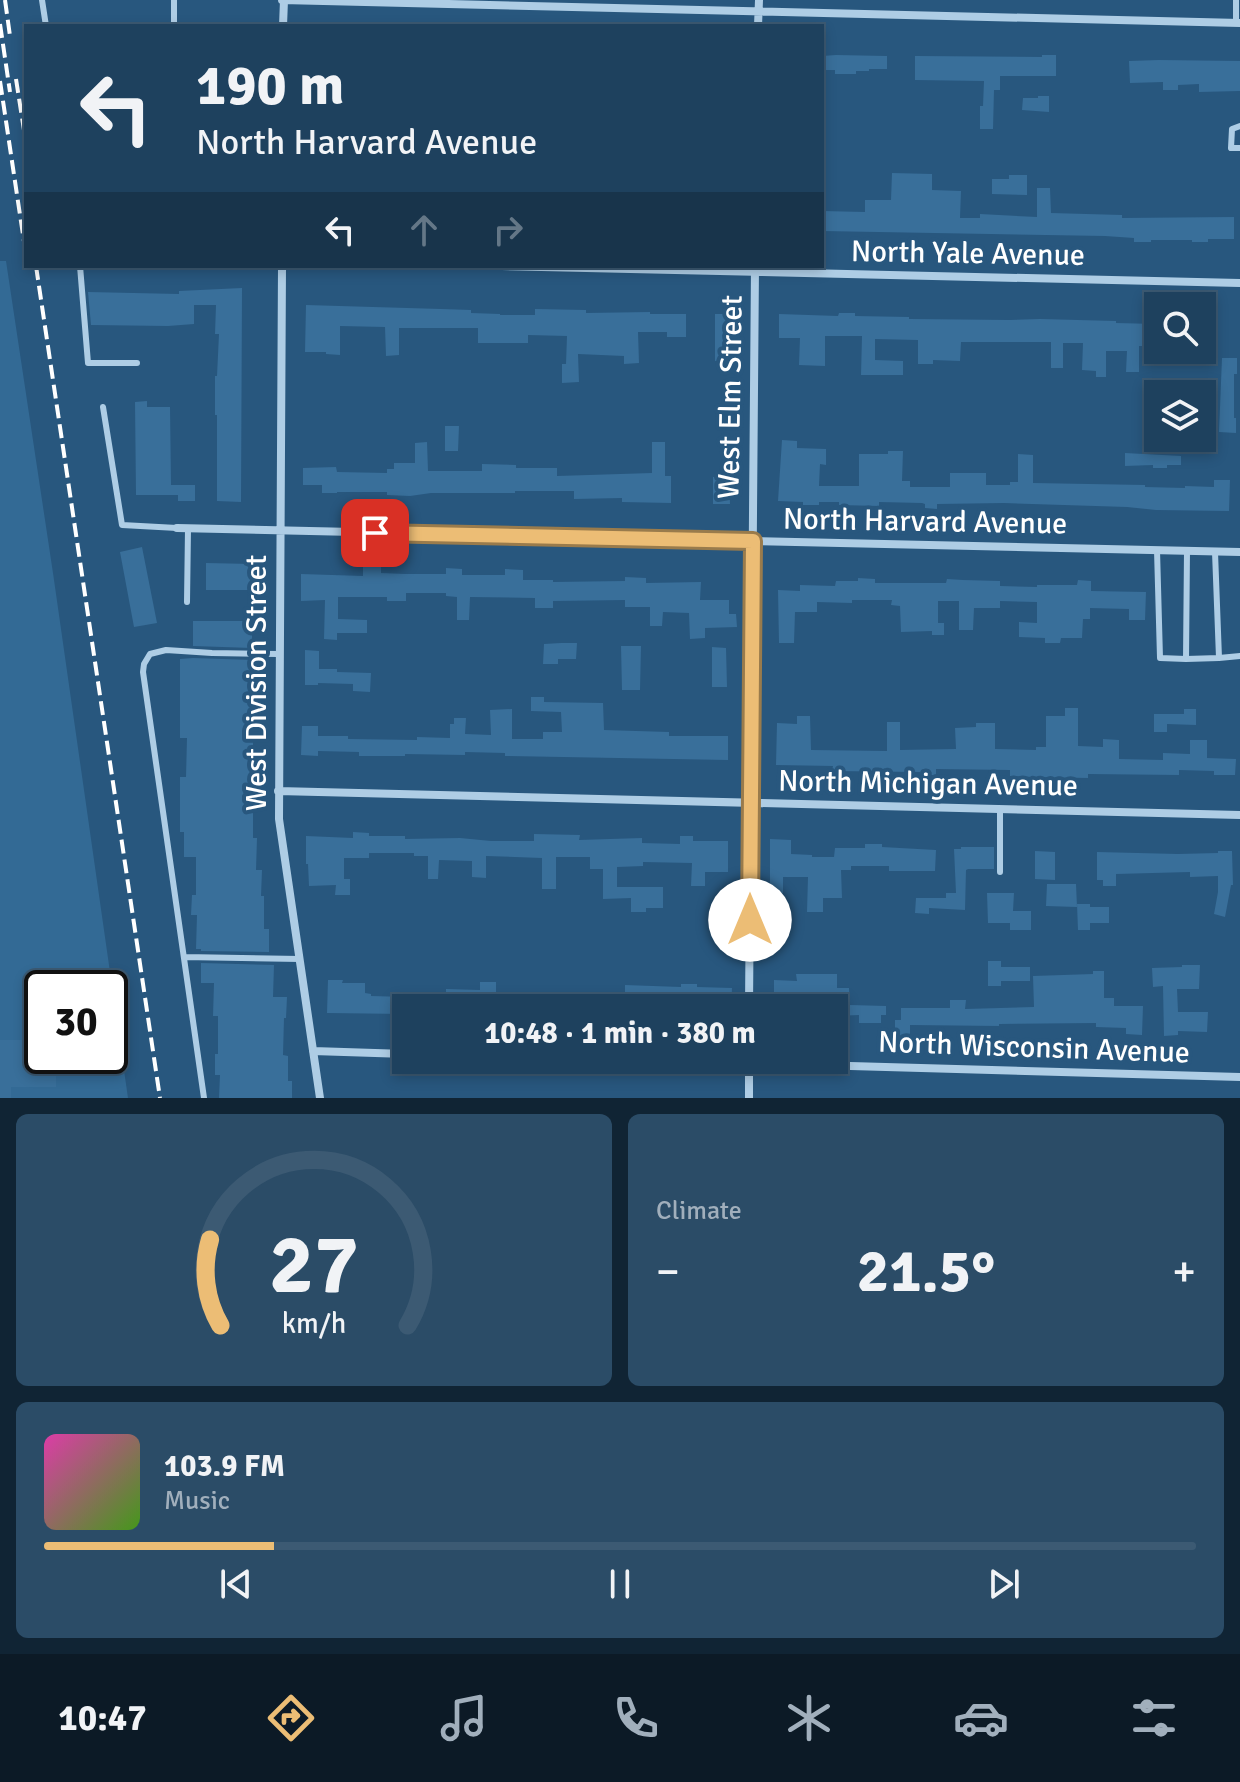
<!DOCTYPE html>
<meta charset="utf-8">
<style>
body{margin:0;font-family:Signika,sans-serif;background:#2b4c67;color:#f1f3f6;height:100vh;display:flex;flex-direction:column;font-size:30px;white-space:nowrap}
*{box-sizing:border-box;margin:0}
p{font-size:26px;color:#a1afbc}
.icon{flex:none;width:44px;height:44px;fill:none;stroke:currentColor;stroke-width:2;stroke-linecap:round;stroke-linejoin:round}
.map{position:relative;height:1098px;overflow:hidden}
.panel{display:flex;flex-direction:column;gap:16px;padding:16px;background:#102434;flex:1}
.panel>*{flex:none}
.banner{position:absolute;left:24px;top:24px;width:800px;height:244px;border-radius:0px;box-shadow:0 4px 12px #0003,0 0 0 2px #3c5a73;background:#1e415e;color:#f1f3f6;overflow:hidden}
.fabs{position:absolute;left:1144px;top:292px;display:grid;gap:16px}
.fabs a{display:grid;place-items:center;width:72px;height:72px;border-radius:0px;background:#1e415e;box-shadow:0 4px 12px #0003,0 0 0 2px #3c5a73;font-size:40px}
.speed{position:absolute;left:24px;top:970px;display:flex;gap:16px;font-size:40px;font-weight:700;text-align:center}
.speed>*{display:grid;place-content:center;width:104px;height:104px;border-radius:50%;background:#1e415e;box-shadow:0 4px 12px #0003,0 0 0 2px #3c5a73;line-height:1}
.speed .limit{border:4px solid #111;border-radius:12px;background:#fff;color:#111}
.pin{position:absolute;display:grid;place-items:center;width:68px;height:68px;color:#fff;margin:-34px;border-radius:16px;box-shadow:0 4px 12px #0006}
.me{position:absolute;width:88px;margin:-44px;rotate:0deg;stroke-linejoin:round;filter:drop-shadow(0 0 6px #0008)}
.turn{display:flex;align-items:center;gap:28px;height:168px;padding:0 40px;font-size:36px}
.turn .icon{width:104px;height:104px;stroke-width:2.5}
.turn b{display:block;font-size:56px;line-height:68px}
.lanes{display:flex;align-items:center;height:76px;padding:0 40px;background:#0003;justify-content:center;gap:40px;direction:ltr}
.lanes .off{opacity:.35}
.big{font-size:60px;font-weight:700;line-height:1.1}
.panel .tile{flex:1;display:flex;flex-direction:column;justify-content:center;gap:12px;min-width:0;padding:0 28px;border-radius:12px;background:#2b4c67}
.panel .dial{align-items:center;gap:0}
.dial svg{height:208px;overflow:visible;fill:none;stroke:#3c5a73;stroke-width:7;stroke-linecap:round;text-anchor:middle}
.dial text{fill:#f1f3f6;stroke:none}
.song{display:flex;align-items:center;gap:24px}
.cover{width:96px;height:96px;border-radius:12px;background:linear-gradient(135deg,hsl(320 70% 55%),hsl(100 70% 35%))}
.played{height:8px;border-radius:4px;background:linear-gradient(90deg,#ecbd75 20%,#3c5a73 20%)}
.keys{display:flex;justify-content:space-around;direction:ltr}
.heat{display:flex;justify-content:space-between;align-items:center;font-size:44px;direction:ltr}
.panel .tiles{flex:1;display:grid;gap:16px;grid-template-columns:1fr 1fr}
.tile:last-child{grid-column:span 2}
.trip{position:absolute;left:392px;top:994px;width:456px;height:80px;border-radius:0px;background:#1e415e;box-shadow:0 4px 12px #0003,0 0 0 2px #3c5a73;font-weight:700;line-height:80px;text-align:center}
.tab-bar{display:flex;height:128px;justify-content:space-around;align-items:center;background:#0c1a26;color:#a1afbc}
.tab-bar .icon{width:56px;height:56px}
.tab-bar .current{color:#ecbd75}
.tab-bar b{font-size:36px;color:#f1f3f6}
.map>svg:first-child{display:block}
.green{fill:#336a95;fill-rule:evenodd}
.building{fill:#396f9a}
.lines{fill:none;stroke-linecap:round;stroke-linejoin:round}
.service{stroke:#aecde5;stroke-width:6}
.minor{stroke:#aecde5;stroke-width:8}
.rail{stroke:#fff;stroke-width:4;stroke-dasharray:14 6;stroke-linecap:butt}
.route-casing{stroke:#997b4c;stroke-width:20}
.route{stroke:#ecbd75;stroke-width:14}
.labels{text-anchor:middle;stroke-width:8;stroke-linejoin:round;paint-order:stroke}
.street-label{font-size:30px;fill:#fff;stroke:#28577e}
</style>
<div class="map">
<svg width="1240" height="1098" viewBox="0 0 1240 1098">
<rect width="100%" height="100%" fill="#28577e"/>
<path class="green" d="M0,261H6L53,573L128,1098H0ZM42,988H110V1056H42Z"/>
<path class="building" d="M836,55L887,56V69H869V71H856V74H835V70H822V56Z
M1042,55H1056V76H1000V90H994L993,129H980V106H983L984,81L915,80V56L1042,57Z
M1159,60L1240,61V91L1199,92V84L1178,85V90H1163V82L1130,83L1129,61Z
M1038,96H1049V112L1022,110L1023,98H1038Z
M892,173L932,174V190L961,191L960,218H980V214L1037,217V188H1050L1051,213L1122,215V218L1234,217V239H1208V242H1192V240H1151V242H1134V238L1105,236L822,231V211L865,212V200H891Z
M1009,175H1027V195L992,194V179H1009Z
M242,288L241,502L217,501V415H215V376H217L219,334H215L216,305H194V324L168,326L91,325L88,292L179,294V291Z
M306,305L441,309L471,310V313L500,314V315H535V309L586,310V313L650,312V314H686V337H667V332H638L639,363L624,364V356L578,354L579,382L562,383V364H566L567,336L528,335V343H478V328H399V355L386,356L385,327L340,326V355L326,354V352H305Z
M839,313H855V316L909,317V319L1010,320L1040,319L1116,321V323L1156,324V339H1148L1147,346H1139V372H1126L1127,351H1106V377H1096V371L1082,370L1083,343H1063V368H1051V342H961L960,361L933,360V364H918V340L875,339V360L903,361V375H861L862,336H825V366L799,365L800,338H779V314L838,316Z
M715,314H733V341H729V360L715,361Z
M1222,358H1237V374H1234V418H1236V433L1219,432Z
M147,401V407H170L171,485H195V501H178V495H136L135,402Z
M445,426H459L458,451H445Z
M782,440L797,441V448L826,449V465L820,464L819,486H859V454H888V451H903L902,481H910V487H950V473H986V485H1010V482H1018V454L1033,455V483L1145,485V487L1185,488V486L1214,487V480H1230L1229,511L1156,510L1127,507L1004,503L937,504V509L925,508V504L922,503L879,502V506L839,505V502H819V505H803V502L778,501Z
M427,442L428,471H482V464L516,465V468H557V476L652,473V442H665V476H671V503L622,502V498L574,499V491H515V493H431L410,496L387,495V492H337V493H322V485H303V468L336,467L337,472L387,473V469H394V463H415V443Z
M1125,453L1181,456V465H1167V468H1153V465L1125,466Z
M713,477H729L730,504H713Z
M142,547L157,623L134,627L120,552Z
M206,563L252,564V590H206Z
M363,567H381V573L405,574H446V568L462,569V575H505V569L523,570V580H553V582L625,581V577L646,578V583L701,582L700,600H729V614H736L737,627L705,628V638L690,639L689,613L663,612L662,626H650V607H625V600L553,601V608H535V598L470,597L469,620H457V597L446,596V593H406V601H387V597H338V619L367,620V633H337V640L324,639L325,600L301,601V574L363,576Z
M858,578L875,579V583H946L947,579L963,580L1000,581V586L1037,587V585H1077L1078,580L1091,581V591L1146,592L1145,620H1129V609L1090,608V619H1083L1082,638H1061L1060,643H1045V638L1019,637V622L1037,623V602L1000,601V608H974L973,630H959V601H938V623H944V635H932V631L901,632L900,606L891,605L892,600H852V603L817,602V612H795L794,643H779L778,590L800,591V585L835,586L836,581H858Z
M193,621H252V648L193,646Z
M561,643H577L576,659H558V664H543L544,644Z
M621,646H641L640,690H622Z
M712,647L726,648L727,687H712Z
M305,650L319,651V669H337V672L371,673L370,692L353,691V684L318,683V685H305Z
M193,658L253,660V838H257L256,870H262L261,896H264V929H269V952L201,951V949H196L197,915H191L192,895H196V857H184V832H180V777H186L187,738H180V659Z
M531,697H544V702L603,703L604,730L669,732V736H728V760L505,756V753L465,752V755L405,754V756H359V752L318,751V756L301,755L302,726H318V736H348V739L417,740V737L450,738V724H454V718H466L465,734L491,735L490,710L512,709V739H543V732H562L561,712L531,711Z
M1065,708H1078V746L1103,747V739L1119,740V759L1163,760V753L1190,754V740H1207V758L1236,759L1235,775H1214V771L1179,770V775L1088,774V778L1035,777L1010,776V770L936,769V775H920V772L832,771L833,766L776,765L777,723L797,724V716H810L811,750L887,751V722H900V750L956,749L955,728L976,727V723H995V749L1036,750V747H1046V716H1065Z
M1184,709H1196V725L1167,724V732H1154V714H1184Z
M353,832L369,833V836H405V839L460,838L491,841H534V834L580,835L579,840L642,838V843L680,844V836H693V841H728V872H705V886H691L692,863L643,862V866L617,867V887H663V908H646V912H631V898L603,899V869H590V857H556V889H542V858L486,856V878L472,877V861L439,860L438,879H428V856H414V853H369V858H344V879H350V895H335L336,885L309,886L308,864H306V836L353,838Z
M770,839L791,840V854L812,855V857H834L835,848H865V844H882V847L936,850L935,871H889V866H851V870H841L842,898H823V912H807L808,877H783V893H770Z
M961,847H994V869H968L966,870L965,910L929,908V914L915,913L916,898H946V893H956L954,849H961Z
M1035,851L1055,852V880L1035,879Z
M1218,851H1232L1233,885H1231L1225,917L1214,914L1218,892V876L1190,877V872L1116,874V886H1103V880H1097V852L1178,854L1218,853Z
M1047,884H1076L1077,907L1046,906Z
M987,893H1014L1013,911H1031V930H1010V923H988Z
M1077,904H1090V907H1109V923H1090V930H1078Z
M988,961H1001V967H1030V981H1001V986H988Z
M201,963L274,965L273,997H287L286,1018H284L283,1055L288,1056V1081H292V1098H219L220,1075H215V1054H218V1016H213L214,983H201Z
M1182,965H1200L1199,989H1177L1178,1012H1208L1207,1032L1178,1031V1035L1164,1036L1163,986L1153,987L1152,968L1182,967Z
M1093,971H1104V998H1114V1006H1143L1142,1035L1126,1034V1028L1096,1027V1023L999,1024V1026L910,1025V1041H895V1020H901V1008H950V1000H966L965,1009L1034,1007L1033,976L1093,974Z
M796,974H837V988H849L850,1005L886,1006V1015H881V1023H859V1015L835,1016V1008H774V980L797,981Z
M328,980H343L342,983H365V993L371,994V996L407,997L406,1014L327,1013Z
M480,982H496V1008H446V989L480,990Z
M681,984H697V987L732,988L731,1008H625V985L681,987Z
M0,1040H42V1056H56V1087H11V1098H0Z"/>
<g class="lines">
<path class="service" d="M42,0L46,26
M1236,0V23
M174,26V0
M1240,126L1232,129L1231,148H1240
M80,266L88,363H137
M103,407L122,525L177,528
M1157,550L1160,658L1186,659L1187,551
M187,602L188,529
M1219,658L1240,656
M1186,659L1219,658L1215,552
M1000,872V809
M184,957L300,959
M204,1098L143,672L144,664L150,654L166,650L212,653L279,654"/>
<path class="minor" d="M282,0L1240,23
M283,26L284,0
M758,26L759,0
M282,266L279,819L320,1098
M502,266L1240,283
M177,528L1240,552
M278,791L1240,815
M749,1008L755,266
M313,1051L406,1054
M635,1060L1240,1077
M749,1098V1061"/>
<path class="rail" d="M5,0L10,36
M0,24L10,92
M16,79L26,143
M0,81L26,255
M36,266L160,1098"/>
</g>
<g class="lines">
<g class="route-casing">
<path id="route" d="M375,533L753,541L750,920"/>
</g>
<use href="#route" class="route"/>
</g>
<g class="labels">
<g class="street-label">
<text transform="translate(968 253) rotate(1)" y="10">North Yale Avenue</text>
<text transform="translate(730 397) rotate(-89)" y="10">West Elm Street</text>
<text transform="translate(925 521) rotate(1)" y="10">North Harvard Avenue</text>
<text transform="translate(256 683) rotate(-90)" y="10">West Division Street</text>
<text transform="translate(928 783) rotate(1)" y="10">North Michigan Avenue</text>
<text transform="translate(1034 1047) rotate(2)" y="10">North Wisconsin Avenue</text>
</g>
</g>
</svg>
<div class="fabs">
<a><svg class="icon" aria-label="search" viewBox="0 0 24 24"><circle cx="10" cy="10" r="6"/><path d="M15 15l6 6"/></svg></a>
<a><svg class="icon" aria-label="layers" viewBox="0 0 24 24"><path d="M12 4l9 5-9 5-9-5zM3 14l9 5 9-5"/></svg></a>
</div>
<div class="speed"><div class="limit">30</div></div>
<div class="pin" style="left:375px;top:533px;background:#d93025"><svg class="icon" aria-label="arrive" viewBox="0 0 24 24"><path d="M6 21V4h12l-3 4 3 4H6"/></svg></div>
<svg class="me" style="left:750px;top:920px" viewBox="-20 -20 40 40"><circle r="19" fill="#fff"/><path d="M0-13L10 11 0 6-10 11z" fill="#ecbd75"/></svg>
<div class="trip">10:48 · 1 min · 380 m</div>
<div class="banner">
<div class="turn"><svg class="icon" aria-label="left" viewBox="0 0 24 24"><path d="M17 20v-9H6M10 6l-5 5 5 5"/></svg><div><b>190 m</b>North Harvard Avenue</div></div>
<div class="lanes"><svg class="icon" aria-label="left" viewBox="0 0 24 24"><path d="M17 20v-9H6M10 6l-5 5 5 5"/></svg><svg class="icon off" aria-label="ahead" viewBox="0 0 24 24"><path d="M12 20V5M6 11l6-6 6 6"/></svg><svg class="icon off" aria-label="right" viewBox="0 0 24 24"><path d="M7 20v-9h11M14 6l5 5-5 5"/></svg></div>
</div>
</div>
<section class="panel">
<div class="tiles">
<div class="tile dial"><svg viewBox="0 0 100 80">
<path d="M14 69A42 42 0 1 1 86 69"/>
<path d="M14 69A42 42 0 0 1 10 36" stroke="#ecbd75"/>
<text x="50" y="56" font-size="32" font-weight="700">27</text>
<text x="50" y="72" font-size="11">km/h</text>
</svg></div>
<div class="tile"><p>Climate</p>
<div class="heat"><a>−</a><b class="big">21.5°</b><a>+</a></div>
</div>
<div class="tile">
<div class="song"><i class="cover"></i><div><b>103.9 FM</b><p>Music</p></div></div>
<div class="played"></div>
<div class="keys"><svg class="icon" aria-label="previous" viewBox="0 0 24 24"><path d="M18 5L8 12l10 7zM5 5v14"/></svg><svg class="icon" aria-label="pause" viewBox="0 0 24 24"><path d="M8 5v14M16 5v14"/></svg><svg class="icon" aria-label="next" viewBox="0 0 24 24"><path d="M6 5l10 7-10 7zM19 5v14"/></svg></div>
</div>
</div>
</section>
<nav class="tab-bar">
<b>10:47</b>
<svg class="icon current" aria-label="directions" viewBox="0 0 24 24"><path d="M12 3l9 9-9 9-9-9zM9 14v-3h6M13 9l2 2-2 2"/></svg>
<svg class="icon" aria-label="music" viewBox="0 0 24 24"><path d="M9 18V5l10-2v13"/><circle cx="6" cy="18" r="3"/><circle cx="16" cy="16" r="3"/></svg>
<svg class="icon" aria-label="phone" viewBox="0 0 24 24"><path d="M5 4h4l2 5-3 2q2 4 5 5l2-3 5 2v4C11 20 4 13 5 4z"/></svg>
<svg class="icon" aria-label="climate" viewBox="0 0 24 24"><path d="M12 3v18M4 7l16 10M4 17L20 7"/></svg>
<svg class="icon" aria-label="car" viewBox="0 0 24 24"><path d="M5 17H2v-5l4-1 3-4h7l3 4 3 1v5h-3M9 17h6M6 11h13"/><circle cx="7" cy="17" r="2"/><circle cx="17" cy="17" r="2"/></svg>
<svg class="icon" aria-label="filters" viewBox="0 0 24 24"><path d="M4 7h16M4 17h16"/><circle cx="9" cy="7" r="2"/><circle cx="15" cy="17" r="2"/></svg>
</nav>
